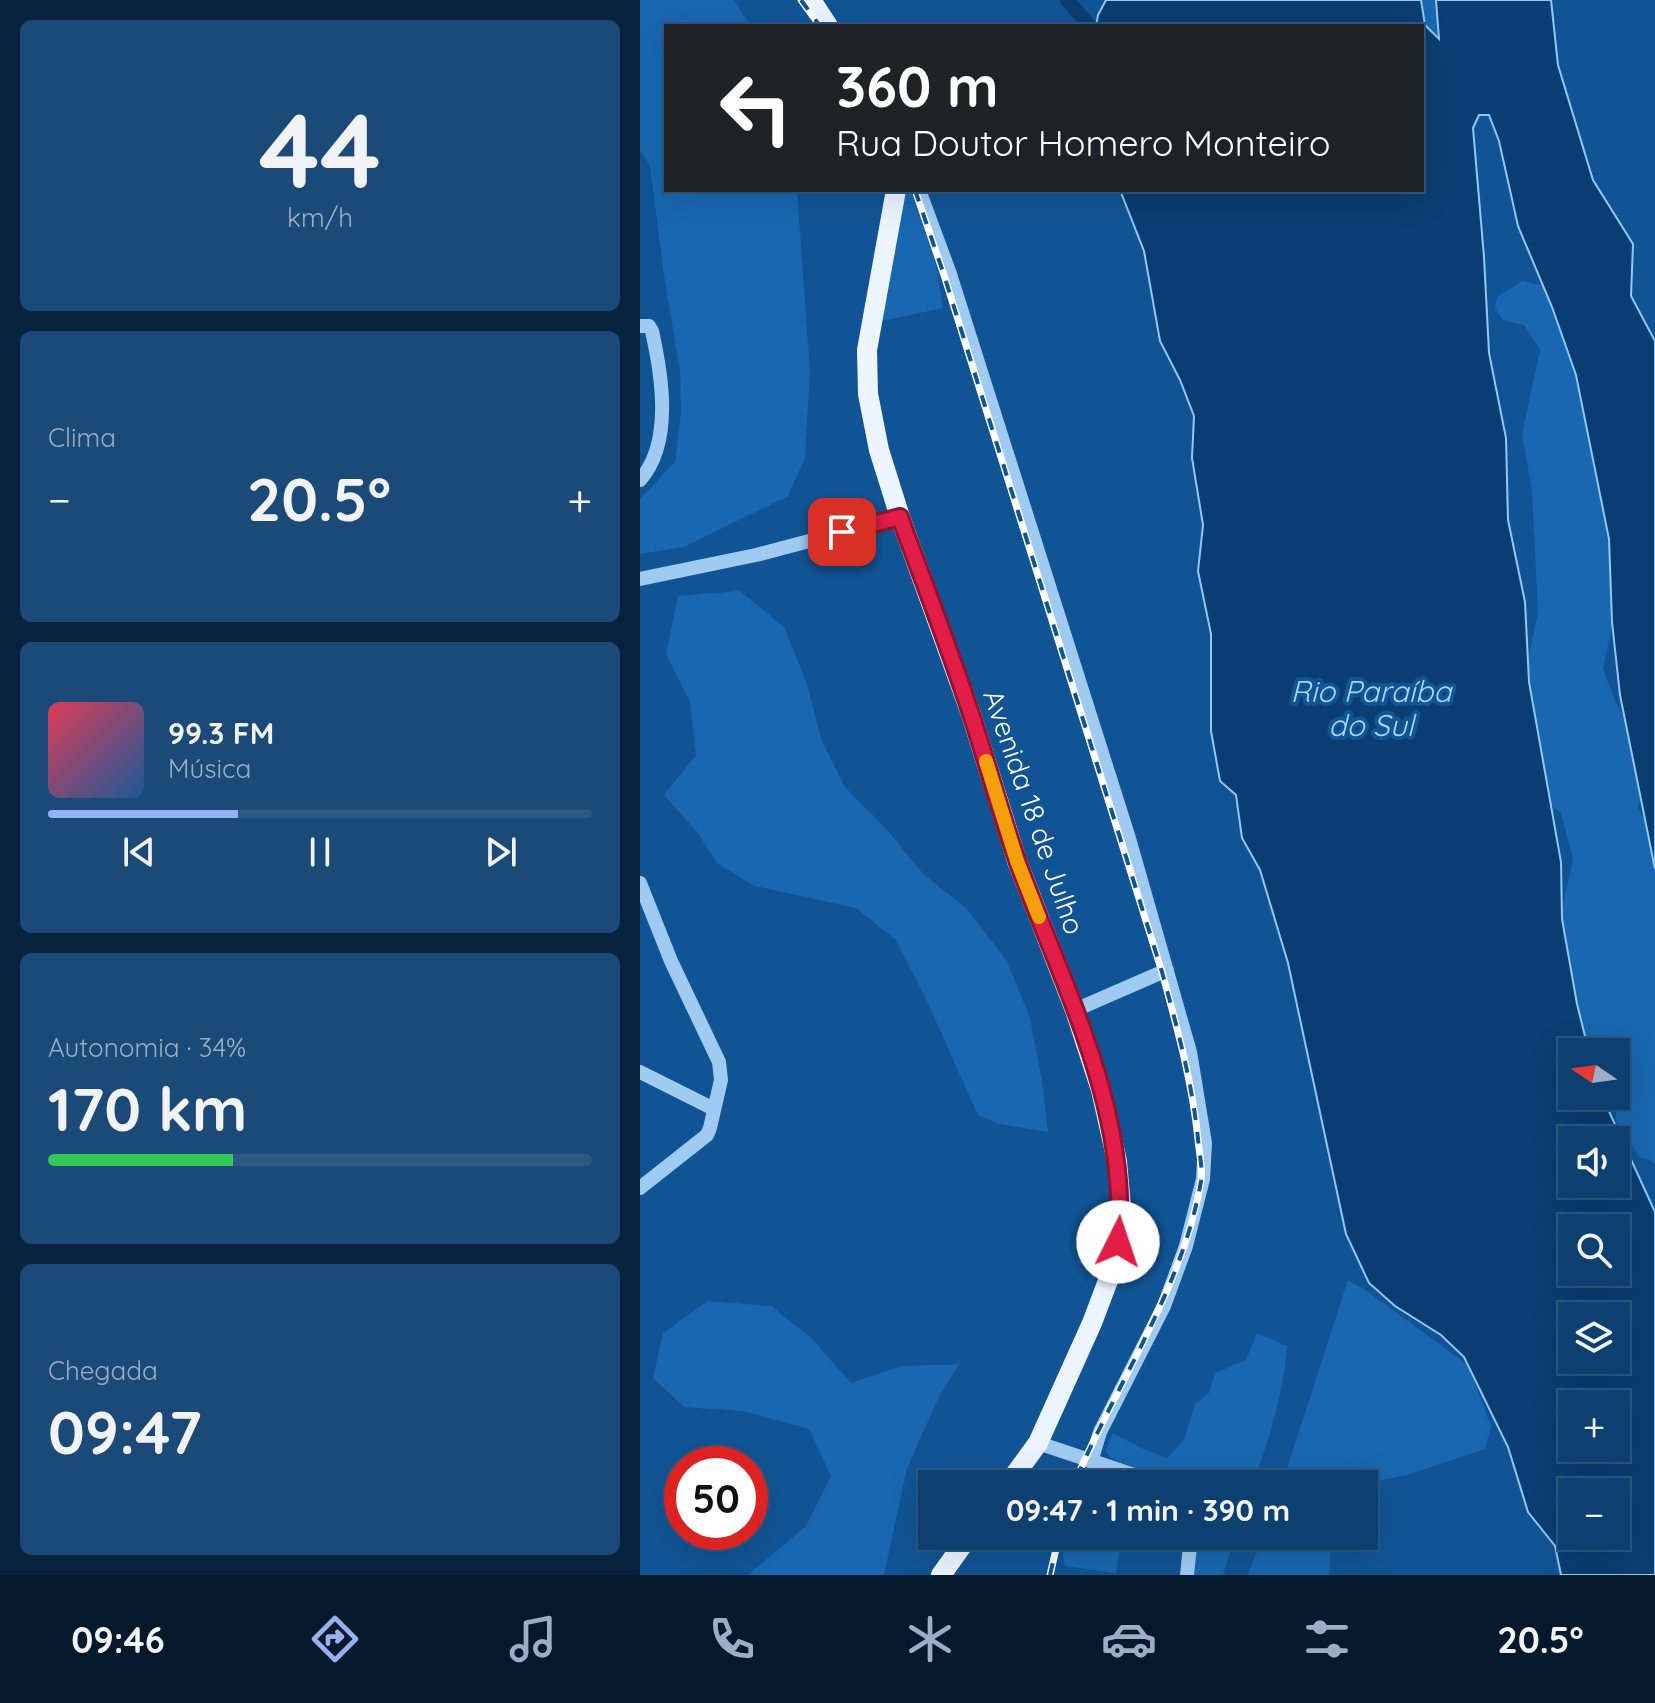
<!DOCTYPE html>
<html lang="pt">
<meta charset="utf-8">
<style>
body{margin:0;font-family:Quicksand,sans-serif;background:#1b4a78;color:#f1f3f6;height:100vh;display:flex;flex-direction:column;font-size:30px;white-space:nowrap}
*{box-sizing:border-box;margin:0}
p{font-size:26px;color:#9aafc3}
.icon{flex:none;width:44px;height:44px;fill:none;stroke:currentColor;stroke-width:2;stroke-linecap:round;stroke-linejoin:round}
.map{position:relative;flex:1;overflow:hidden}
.drawer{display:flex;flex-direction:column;gap:20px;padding:20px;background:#07233e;width:640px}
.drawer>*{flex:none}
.top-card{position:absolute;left:24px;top:24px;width:760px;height:168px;border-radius:0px;box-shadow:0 8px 32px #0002,0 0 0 2px #2d5883;background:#202124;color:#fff;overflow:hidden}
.needle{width:52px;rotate:283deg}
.fabs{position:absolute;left:918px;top:1038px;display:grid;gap:16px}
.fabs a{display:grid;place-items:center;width:72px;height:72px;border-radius:0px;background:#0d3f70;box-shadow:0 8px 32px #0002,0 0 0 2px #2d5883;font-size:40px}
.speed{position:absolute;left:24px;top:1446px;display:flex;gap:16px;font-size:40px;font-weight:700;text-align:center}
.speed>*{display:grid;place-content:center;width:104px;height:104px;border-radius:50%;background:#0d3f70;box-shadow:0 8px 32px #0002,0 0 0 2px #2d5883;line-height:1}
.speed .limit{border:12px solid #d22;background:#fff;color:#111}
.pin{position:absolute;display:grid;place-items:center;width:68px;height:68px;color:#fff;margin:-34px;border-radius:16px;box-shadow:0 4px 12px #0006}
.me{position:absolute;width:88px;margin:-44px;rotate:4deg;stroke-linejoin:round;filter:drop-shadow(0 0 6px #0008)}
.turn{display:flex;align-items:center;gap:28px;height:168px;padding:0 40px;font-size:36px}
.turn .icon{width:104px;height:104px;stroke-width:2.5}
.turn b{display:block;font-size:56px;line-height:68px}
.big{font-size:60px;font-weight:700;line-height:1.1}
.drawer .widget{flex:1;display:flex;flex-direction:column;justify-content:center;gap:12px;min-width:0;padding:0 28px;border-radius:12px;background:#1b4a78}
.drawer .dial{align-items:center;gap:0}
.dial b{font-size:104px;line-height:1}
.song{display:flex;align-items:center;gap:24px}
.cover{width:96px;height:96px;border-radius:12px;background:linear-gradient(135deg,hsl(350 70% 55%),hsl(210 70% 35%))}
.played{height:8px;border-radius:4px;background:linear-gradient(90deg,#95b2f1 35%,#2d5883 35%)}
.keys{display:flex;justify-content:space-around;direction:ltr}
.heat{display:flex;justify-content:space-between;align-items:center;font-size:44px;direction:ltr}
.charge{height:12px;border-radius:6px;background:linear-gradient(90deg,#34c759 34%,#2d5883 0)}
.trip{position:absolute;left:278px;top:1470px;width:460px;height:80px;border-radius:0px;background:#0d3f70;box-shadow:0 8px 32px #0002,0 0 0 2px #2d5883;font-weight:700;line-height:80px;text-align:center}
.menu{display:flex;height:128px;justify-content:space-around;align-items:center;background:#05192d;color:#9aafc3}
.menu .icon{width:56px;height:56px}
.menu .current{color:#95b2f1}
.menu b{font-size:36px;color:#f1f3f6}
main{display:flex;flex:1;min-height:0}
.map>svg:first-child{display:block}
.green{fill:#1867b0}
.water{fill:#0a3d71;stroke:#91c8f7;stroke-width:2;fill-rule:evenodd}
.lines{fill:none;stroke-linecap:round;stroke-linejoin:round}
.canal{stroke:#0a3d71;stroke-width:14}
.minor{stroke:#9fcbf3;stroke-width:14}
.major{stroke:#ecf5ff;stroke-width:20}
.rail-casing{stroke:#fff;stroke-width:7}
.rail{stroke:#115495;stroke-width:4;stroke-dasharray:12;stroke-linecap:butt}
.route-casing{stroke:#92132f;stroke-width:20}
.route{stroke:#e11d48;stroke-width:14}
.slow{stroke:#f59e0b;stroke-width:14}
.labels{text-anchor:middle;stroke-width:8;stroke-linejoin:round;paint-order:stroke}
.street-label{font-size:28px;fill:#fff;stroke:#115495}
.water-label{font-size:30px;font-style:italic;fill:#abd5fa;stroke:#115495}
</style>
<main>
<section class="drawer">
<div class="widget dial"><b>44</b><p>km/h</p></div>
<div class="widget"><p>Clima</p>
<div class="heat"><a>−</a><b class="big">20.5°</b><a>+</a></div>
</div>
<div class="widget">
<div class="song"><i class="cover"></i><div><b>99.3 FM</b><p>Música</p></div></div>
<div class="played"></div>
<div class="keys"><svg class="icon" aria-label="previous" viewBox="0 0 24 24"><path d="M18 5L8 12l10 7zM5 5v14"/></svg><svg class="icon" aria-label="pause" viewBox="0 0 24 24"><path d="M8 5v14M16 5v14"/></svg><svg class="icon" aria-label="next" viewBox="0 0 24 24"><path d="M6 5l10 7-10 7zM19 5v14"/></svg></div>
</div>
<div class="widget"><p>Autonomia · 34%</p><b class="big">170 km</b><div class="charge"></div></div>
<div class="widget"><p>Chegada</p><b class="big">09:47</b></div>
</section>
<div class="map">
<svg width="1015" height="1575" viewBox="0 0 1015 1575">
<rect width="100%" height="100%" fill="#115495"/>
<path class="green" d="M0,0H94L110,25L26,26V190H157L170,371L165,458L148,496L44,547L0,554V499L35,462L41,413L40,371L24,275L10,166L0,150Z
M767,0H812L802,45L782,26Z
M266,190H271L296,265L303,308L237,322Z
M882,281L924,290L990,544L963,669L977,705L985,718L1012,746L998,808L1015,839V1165L1010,1160L1000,1158L975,1120L979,1099L976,1095V1052H941L917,933L933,859L921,813L902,798L885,675L898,612L892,491L882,434L900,350L884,325L863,320L855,308L857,297Z
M100,591L144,627L167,684L181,739L205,787L248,831L282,873L327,909L367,961L390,1018L402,1081L408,1132L359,1124L338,1115L285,997L256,940L216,908L115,886L78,864L57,832L24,795L56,755L50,702L26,654L38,596Z
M708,1280L724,1289L828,1365L851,1426L845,1449L767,1475L723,1484H642Z
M67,1301L131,1306L170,1337L211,1383L261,1366L319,1364L299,1397L267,1468L244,1575H108L166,1526L191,1476L169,1429L103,1411L44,1407L13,1378L23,1333Z
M617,1333L647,1346C644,1394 629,1438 613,1484H537L472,1459L465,1451L473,1433L501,1448L527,1458L544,1440L555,1404L569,1393L575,1373L606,1360Z
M427,1536H535L533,1546L498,1542L481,1545L476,1573L425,1566L423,1555Z
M557,1536H595L583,1575H551Z
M624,1536H691L689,1575H607Z"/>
<path class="water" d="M466,0H781L785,25L799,39L796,0H911L918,65L953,180L993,244L991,296L1015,341V869L980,695L972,622L969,539L936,375L912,307L878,226L859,141L849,115H839L833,128L844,257L849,353L866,438L868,520L885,602L889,682L921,862L922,919L937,1004L949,1052H932V1096H962L1015,1212V1575H921L915,1546L888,1512L868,1447L824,1357L801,1335L755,1306L729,1283L706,1234L648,963L620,870L602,838L596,795L580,781L571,731V634L558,571L563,525L552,458L554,416L540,380L520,341L504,251L480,190H782V26H456L458,15ZM976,1140V1184H932V1140ZM976,1228V1272H932V1228ZM932,1316H976V1360H932ZM932,1404H976V1448H932ZM976,1492V1536H932V1492Z"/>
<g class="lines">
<path class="canal" d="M427,0L450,26"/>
<path class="minor" d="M279,190L310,274L488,835L550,1052L565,1143L563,1179L546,1246L524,1306L460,1432L451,1462
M0,326H9L12,331C22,376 33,443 0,480
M0,579L116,555L260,517
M0,883L31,961L79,1062L81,1080L70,1128L67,1135L0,1188
M435,1010L527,970
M0,1072L74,1109
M398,1443L521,1484
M547,1575L551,1536"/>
<path class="major" d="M171,0L188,26
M256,190L227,350L228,394L239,450L260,517L331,714L377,861L435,1010L461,1090L477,1161L481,1207L478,1242L469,1278L452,1323L398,1443L368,1484
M301,1575L329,1536"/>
<g class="rail-casing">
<path id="rail" d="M161,0L180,26
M275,190L304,275L522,972C537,1027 552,1081 558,1139C559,1152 563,1168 561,1181C543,1288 475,1386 434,1484
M410,1575L419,1536"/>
</g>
<use href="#rail" class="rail"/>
</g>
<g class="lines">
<g class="route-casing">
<path id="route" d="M202,532L260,517L266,534C289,595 312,656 332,717C348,766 361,815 378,863C422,984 490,1110 478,1242"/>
</g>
<use href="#route" class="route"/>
<path class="slow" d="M346,761L377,861L399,917"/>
</g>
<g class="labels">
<g class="street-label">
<text transform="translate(394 812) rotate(71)" y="10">Avenida 18 de Julho</text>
</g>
<g class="water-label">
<text x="731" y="702">Rio Paraíba<tspan x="731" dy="34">do Sul</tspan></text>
</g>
</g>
</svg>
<div class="fabs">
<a><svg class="needle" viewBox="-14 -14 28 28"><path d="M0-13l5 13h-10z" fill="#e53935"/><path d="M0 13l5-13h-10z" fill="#9aafc3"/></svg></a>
<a><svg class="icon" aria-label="sound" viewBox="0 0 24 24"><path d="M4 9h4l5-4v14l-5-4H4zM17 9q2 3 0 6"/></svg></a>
<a><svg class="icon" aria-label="search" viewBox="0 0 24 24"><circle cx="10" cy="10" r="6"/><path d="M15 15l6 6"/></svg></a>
<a><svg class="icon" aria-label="layers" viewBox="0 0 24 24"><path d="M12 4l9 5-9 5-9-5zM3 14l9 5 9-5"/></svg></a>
<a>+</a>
<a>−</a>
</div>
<div class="speed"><div class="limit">50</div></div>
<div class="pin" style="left:202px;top:532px;background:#d93025"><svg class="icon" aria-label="arrive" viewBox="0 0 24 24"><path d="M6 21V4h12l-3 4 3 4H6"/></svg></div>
<svg class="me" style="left:478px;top:1242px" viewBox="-20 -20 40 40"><circle r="19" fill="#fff"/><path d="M0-13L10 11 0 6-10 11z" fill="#e11d48"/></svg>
<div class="trip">09:47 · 1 min · 390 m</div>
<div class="top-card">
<div class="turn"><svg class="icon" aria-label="left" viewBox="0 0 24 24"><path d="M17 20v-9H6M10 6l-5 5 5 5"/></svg><div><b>360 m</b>Rua Doutor Homero Monteiro</div></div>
</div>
</div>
</main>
<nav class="menu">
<b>09:46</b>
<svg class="icon current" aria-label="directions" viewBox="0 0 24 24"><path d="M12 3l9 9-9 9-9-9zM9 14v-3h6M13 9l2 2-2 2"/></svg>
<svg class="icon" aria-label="music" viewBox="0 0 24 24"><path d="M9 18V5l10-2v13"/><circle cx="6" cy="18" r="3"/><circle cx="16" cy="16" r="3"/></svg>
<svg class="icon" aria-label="phone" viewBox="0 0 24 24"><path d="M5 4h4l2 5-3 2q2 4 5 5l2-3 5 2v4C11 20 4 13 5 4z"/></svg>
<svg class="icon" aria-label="climate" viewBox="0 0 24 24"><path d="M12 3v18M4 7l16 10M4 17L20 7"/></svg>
<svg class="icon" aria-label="car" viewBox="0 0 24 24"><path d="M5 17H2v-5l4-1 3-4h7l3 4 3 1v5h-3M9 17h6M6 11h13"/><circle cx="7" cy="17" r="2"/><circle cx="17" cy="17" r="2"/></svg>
<svg class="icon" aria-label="filters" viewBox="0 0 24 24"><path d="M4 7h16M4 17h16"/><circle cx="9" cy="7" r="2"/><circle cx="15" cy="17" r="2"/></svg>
<b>20.5°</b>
</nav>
